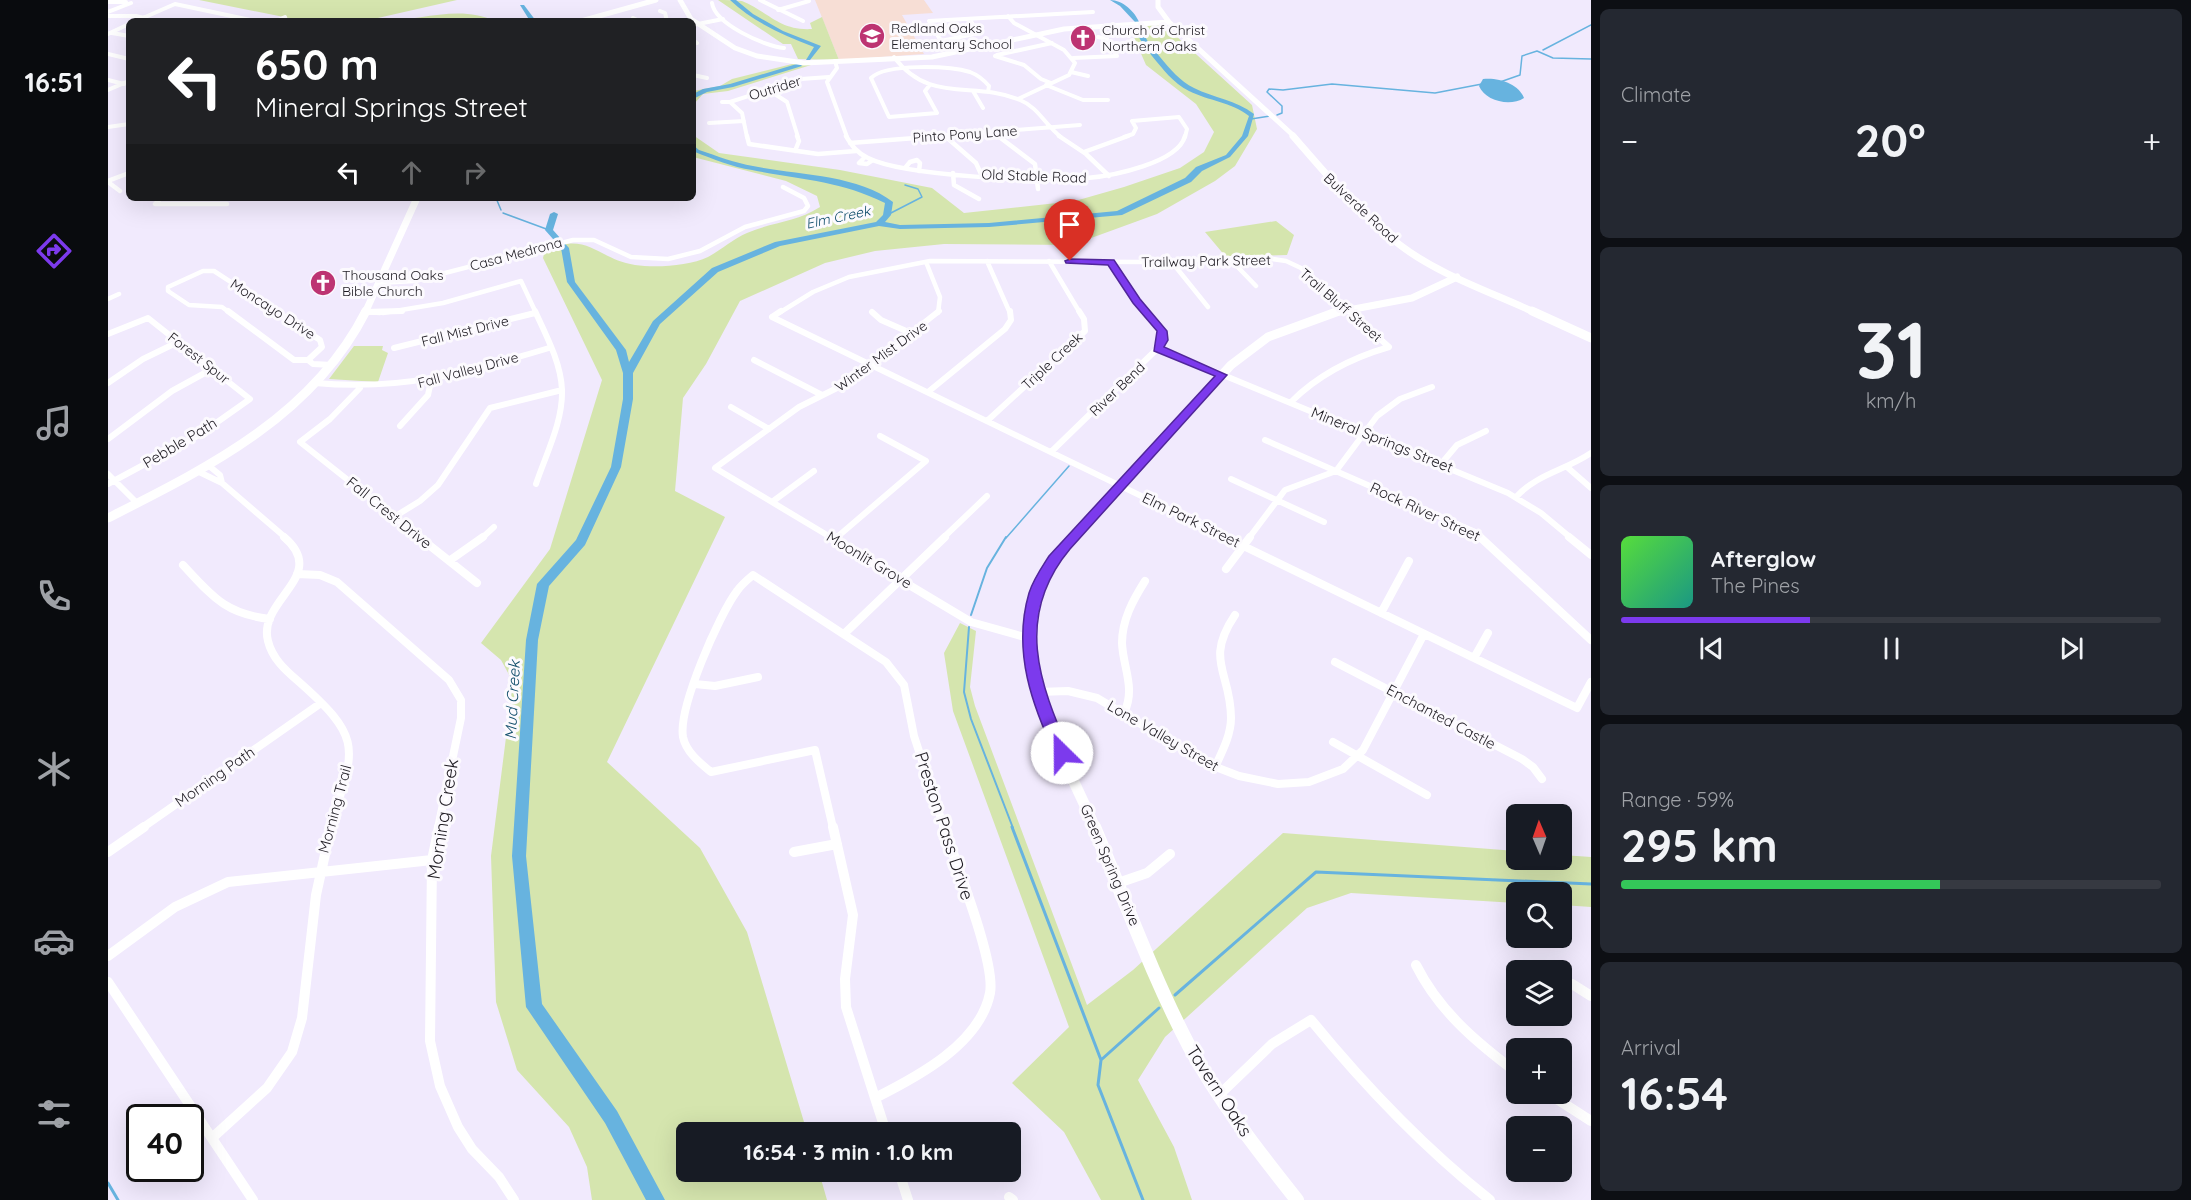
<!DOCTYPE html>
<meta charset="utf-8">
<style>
body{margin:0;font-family:Quicksand,sans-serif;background:#242831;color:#f1f3f6;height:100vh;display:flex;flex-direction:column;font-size:22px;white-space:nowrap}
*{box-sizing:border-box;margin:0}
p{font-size:20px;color:#9ea1a6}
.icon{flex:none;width:33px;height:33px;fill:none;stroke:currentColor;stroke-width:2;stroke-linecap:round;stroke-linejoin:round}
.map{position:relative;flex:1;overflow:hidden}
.side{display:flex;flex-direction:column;gap:9px;padding:9px;background:#0d0f14;width:600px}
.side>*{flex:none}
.guide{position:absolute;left:18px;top:18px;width:570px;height:183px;border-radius:9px;box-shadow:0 6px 24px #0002;background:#202124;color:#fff;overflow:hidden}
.needle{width:39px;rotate:358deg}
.controls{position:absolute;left:1398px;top:804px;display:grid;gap:12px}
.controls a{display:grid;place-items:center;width:66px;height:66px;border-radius:9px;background:#171b24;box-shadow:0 6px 24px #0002;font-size:30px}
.speed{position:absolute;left:18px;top:1104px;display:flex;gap:12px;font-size:30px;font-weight:700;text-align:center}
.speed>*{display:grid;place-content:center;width:78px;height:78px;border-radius:50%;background:#171b24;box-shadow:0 6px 24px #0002;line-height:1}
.speed .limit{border:3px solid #111;border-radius:9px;background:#fff;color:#111}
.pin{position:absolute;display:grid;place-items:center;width:51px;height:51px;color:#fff;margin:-62px -26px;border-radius:50% 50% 50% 0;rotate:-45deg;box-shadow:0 0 6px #0007}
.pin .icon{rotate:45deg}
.me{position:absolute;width:66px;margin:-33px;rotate:337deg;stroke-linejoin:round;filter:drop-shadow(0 0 4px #0008)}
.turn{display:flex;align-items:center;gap:21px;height:126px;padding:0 30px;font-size:27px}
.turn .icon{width:78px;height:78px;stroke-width:2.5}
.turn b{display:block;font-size:42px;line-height:51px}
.lanes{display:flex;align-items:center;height:57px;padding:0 30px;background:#0003;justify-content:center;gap:30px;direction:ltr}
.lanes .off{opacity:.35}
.big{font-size:45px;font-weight:700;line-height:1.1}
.side .tile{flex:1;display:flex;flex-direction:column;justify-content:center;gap:9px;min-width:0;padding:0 21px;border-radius:9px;background:#242831}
.side .dial{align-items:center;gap:0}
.dial b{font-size:78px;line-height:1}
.song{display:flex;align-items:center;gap:18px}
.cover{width:72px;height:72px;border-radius:9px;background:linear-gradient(135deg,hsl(110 70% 55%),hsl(170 70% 35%))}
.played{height:6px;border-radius:3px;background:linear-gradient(90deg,#7c3aed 35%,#363941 35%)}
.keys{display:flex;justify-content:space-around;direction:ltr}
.heat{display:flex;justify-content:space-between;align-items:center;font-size:33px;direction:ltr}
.charge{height:9px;border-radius:4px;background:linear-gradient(90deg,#34c759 59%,#363941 0)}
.trip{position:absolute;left:568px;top:1122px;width:345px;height:60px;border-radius:9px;background:#171b24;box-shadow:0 6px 24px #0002;font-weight:700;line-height:60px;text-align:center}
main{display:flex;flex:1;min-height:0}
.tab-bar{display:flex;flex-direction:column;width:108px;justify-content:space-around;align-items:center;background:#090b0e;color:#9ea1a6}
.tab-bar .icon{width:42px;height:42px}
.tab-bar .active{color:#7c3aed}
.tab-bar b{font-size:27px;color:#f1f3f6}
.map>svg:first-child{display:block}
.education{fill:#f7ded5}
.green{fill:#d5e5ae}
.water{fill:#67b3df}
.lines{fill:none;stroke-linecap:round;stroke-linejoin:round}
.stream-far2{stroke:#67b3df;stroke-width:1.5}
.stream-far1{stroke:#67b3df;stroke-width:2}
.stream{stroke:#67b3df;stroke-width:3}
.river{fill:#67b3df;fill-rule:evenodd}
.minor-far4{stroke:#fff;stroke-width:4}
.minor-far3{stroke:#fff;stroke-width:4.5}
.minor-far2{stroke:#fff;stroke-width:6}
.minor-far1{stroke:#fff;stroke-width:8}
.minor{stroke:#fff;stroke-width:10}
.tertiary-far3{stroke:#fff;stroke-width:7}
.tertiary-far2{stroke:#fff;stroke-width:9}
.tertiary-far1{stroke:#fff;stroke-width:11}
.tertiary{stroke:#fff;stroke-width:14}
.secondary-far2{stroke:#fff;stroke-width:5}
.secondary-far1{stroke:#fff;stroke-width:7}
.secondary{stroke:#fff;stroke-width:9}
.route{fill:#7c3aed;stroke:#51269a;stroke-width:1.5}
.labels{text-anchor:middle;stroke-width:6;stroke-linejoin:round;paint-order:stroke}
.far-poi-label{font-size:14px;fill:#1f1c23;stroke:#fcfafe;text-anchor:start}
.far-street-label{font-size:14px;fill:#1f1c23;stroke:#fcfafe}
.far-water-label{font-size:14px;font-style:italic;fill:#0d4b69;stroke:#fcfafe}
.street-label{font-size:15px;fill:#1f1c23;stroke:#fcfafe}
.water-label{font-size:16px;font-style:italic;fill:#0d4b69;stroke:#fcfafe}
.near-street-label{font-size:18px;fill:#1f1c23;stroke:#fcfafe}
</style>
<main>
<nav class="tab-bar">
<b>16:51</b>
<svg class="icon active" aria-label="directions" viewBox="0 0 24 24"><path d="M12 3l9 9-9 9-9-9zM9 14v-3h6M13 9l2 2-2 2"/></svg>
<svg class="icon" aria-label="music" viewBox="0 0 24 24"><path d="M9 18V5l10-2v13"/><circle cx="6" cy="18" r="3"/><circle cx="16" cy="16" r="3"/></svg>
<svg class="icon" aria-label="phone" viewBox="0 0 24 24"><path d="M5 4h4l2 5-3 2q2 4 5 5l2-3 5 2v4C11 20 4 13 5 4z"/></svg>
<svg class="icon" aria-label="climate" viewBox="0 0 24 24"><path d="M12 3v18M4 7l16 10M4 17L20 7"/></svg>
<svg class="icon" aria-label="car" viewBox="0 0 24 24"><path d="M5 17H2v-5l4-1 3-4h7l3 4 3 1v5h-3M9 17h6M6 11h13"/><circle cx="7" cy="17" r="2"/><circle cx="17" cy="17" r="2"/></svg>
<svg class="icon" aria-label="filters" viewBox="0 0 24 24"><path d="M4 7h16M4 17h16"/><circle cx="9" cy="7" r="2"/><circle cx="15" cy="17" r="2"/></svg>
</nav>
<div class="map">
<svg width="1483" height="1200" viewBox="0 0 1483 1200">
<rect width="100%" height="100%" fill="#f1eafd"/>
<path class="education" d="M707,0H816L825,13L794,15L816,54L731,60Z"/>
<path class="green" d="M91,0H349L261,20C302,26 346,2 387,21H196Z
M610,0C617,0 627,0 634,1C661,12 671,31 704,29L702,23L714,17L731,60L690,59L683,44H675Z
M1056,25L1144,105L1149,129L1127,166L1107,181L1049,214L964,245L836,244L767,251L717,263L632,301L598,364L575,398L567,491L617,517L499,762L592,848L639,932L699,1132H579V1172H711L719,1200H484L479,1167L461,1127L409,1070L388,1002L383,856L405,682L393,660L373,643L442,549L494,380L435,258L437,250C481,231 489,259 527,265C548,268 581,266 600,257C613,250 625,239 639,233C664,222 689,222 712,207L709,196L678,181L585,157V135L611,153L732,170L824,188L856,213L967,201L1016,187L1072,168L1096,152L1106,132L1088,104L1038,65L1021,26Z
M684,64L703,65L620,91L595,94L585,105V91L612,86L624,79Z
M1168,221L1186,235L1179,255L1118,257L1097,232Z
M246,346H275L274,350L280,353L270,382L221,379Z
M852,623L868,631L862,687L867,706L979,1005L1025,970L1175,833L1408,851V860H1454V855L1483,857V907L1454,905V892H1408V903L1243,893L1199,908L1057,1037L1030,1080L1066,1147L1084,1200H993L956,1132L904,1083L961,1027L845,711L836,653Z"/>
<path class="water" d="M1375,79C1390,77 1411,84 1416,98C1402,107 1377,101 1371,86Z"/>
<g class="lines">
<path class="stream-far2" d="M1435,50L1483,25
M1392,82L1412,75L1414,56L1429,51L1445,58L1483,59
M1169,115L1174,113V106L1159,92L1161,89L1175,90L1224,84L1327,93L1374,84
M1143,119L1162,116
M388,198L393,210
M395,213L441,230
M779,215L814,197L810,189L797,185
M898,538L961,466"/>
<path class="stream-far1" d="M863,615L879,568L898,537
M861,627L856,692L863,719L905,828"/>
<path class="stream" d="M904,827L993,1060
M1067,995L1208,872L1483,884
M0,1183L10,1200
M1035,1200L990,1085L993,1060L1051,1008"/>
<path class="river" d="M622,0H628L645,14L675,31L713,46L702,60H698L706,47C676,35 646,23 622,0Z
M1002,0C1015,0 1027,12 1031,22H1027L1012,6Z
M412,5H416L428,21H422Z
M1029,24L1034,25C1036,39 1043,46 1052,57C1062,69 1072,81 1086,88C1106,98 1128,100 1146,114L1140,136L1122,157L1094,171L1083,182L1014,215L881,227L792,229L771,226L672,246L610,272L552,324L525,373V399L513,467L477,545L441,586L430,640L418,856L434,1004L509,1111L557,1200H538L497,1123L418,1007L404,856L418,640L429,584L468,540L503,467L515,399V373L508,350L459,282L453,248L437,230L442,214L446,212L450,214L445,230L461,248L467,282L518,350L521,362L545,321L604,268L667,242L768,222L775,215L777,203C731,180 692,180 644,170C624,167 605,159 587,152L585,145L591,150C609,156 627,163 645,166C688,175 749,174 785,202L783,215L777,222L792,225L881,223L1009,211L1077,178L1088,167L1118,155L1134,136L1141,116C1123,102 1101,101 1081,91C1065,83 1055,69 1044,56C1036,45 1028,38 1029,24Z
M692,63L694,66L625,87L599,92L585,99V94L595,89L622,84Z"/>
<path class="minor-far4" d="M652,0L695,21
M0,2H18
M604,3C607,24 656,46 676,48
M670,10L701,1
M552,11L557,13L559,21
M0,12L23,3
M0,16H28L50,21
M900,16L906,23L956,50L967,63L961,75L910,99
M525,18L531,21
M861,19L871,33L833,41L821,21L985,12
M28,21L67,4L147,21
M168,21L177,17
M585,25L615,19
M4,33L21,36
M0,34L21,24
M585,40L589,43
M0,54L21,59
M889,55L944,43
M887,56L916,65L933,79L943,83
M786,57C822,105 866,80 912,100C930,107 938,126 953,137
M965,58L1009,56L999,39L990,37
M727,61L729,68L719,82L739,137
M963,72L980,76
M585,75L599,78
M0,80L16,84
M938,85L975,100H1000
M821,86L817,91L829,113L781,117L763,78C778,63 842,66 862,72C870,75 875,79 881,86L880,92
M659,89L679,102L690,137
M0,90L21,81
M865,91L875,108
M614,102H622L693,79L721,77
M622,102L634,113L639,137
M601,123L636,121
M0,127L21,124
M885,132L892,137
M815,137L972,125
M1016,137L1025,134L1028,128L1024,121L1071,117L1079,129L1077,137"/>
<path class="minor-far3" d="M639,136L641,144L710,154L748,151
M738,136C744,146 749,153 760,158C796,176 937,183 979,178C1004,176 1070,163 1077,136
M837,136L868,163L873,174
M890,136L927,164L930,189
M951,136L978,154L1001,176
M742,143L834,136
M687,151L691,141L689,136
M976,152L1020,136
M757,157L751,163L759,164L765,160
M797,168L802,162L809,160L812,163L811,171
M845,173L846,185L871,199
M0,181L21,173
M0,182L12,191
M53,198L47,204H119
M1122,259L1148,286
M879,261L902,313
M941,261L972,313
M1063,261L1100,307
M818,262L832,297L830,313
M1003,262L1028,301L1039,313
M270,283L306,281L465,240H486L523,257L560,259L592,251L637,227L696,211L700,206L696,198L675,187
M0,299L11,294
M256,312L272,313
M122,313L114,307L81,305L60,291V287L95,271H106L170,313
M275,313L335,303L413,281L428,313
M671,313L705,292L741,277L822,261L1040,262L1151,257L1178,261L1193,268L1243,313"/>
<path class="minor-far2" d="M120,311L186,360H200
M168,311L212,340L214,347L200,360
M427,311C438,335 453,363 454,390C455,422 438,454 428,484
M1241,311L1281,347
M256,312L294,311
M764,312L773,320L805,334
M664,317L1120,538
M664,317L673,311
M0,334L40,318L142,399L91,435L0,484
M286,348L427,313
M1050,348L1400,493L1433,513L1463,538
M200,360L205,364L224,365
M646,360L714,395
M0,383L35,359L70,342
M207,383C294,391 358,373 441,348
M252,388L222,419L192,442L313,538
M820,392L897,329L903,320L902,311
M1183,402C1211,374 1243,358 1281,347
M623,407L661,429
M879,421L977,331L976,319L971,311
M292,426L320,395L323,381
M0,439L64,391L104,369
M1157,440L1367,532L1374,538
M943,452L1050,348L1055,340L1050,324L1038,311
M1333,464L1349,445L1378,431
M100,465L112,475L114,483
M1459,467L1483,488
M89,471L114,483L178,538
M0,474L29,503
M1123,479L1216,522
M1408,497C1429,474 1458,470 1483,453
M664,502L706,471
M286,517L312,501L330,485L382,408L454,390
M374,538L386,527
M724,538L607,468L691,407L741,382L831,311
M728,538L818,461L772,436
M835,538L879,496
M1141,538L1177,490L1228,471L1269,416L1292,399L1324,387"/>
<path class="minor-far1" d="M176,537C222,576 149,600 160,641C164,658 177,670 190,681C257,740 247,748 222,828
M311,537L369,583
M721,537L863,622L920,638
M1117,537L1469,708L1483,682
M1372,537L1483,640
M1461,537L1483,555
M727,539L730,537
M341,561L375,537
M75,565C104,596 117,614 162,619
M1118,569L1142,537
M189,574L212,575L229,582L341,680L353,700V718L330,828
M1273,613L1301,561
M736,634L837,537
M1366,658L1380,633
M1227,662L1414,759L1425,767L1434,779
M587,684L607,686L650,677
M930,692L960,691L989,698L1100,764L1131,776L1170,784L1201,782L1235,769L1255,750L1316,634
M1016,713C1028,688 1015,668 1014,643C1014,620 1025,600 1037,581
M1225,742L1319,795
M1107,767C1114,752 1123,735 1123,718C1123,672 1096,661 1127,615
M34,828L213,703
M725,828L707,750L603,772C592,763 578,752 575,737C570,708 611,615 629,591C633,585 639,580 645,575L778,662L796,685L806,736L836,828"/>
<path class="minor" d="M331,827L324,860L322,1041L332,1086L350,1127L364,1149L391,1177L406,1200
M725,827L745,915L737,979L738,1007L767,1098
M0,852L36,827
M686,852L729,844
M1010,883L1039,873L1062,854
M0,956L67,907L120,882L324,860
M1308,965C1331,1011 1368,1042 1408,1072
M0,982L145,1200
M1464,984L1483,996
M1441,1094L1483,1121
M1111,1095L1164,1044L1203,1020C1257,1086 1315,1147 1382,1200
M767,1098L778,1132
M767,1098C809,1077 872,1044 882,993C888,962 847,862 836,827
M104,1138L159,1088L184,1052L194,1018L208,895L223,827
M791,1172L800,1200
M901,1197L905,1200"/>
<path class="tertiary-far3" d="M1225,313L1304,298L1349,277"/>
<path class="tertiary-far2" d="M965,538L1123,365L1160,337L1231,311"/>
<path class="tertiary-far1" d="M966,537C875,637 943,725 987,828"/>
<path class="tertiary" d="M986,827C1017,900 1044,975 1081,1046C1111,1101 1150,1151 1189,1200"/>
<path class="secondary-far2" d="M572,0L583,19L627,48L649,56L696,63L824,57L956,29L1061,22
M1050,0V7L1061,22L1187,137
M473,21L548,0"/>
<path class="secondary-far1" d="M1185,136C1218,174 1251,214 1292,245C1331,275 1383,292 1428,313
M257,313L309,198"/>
<path class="secondary" d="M1424,311L1483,338
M0,518C101,467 205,416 258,311"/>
</g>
<path class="route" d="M962,259L1006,260L1032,299L1059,331L1060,340L1056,347L1119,375L962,549C906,616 931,683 962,753L960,758H949C924,706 904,651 921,593C925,580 934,567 941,556L1107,376L1046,351L1049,331L1025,303L1000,265L958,263L957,261Z"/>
<defs>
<g id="school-disc" transform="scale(1.35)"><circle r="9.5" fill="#bd3472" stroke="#fcfafe"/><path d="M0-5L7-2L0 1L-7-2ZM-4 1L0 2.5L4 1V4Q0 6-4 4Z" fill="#fff"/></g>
<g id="church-disc" transform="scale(1.35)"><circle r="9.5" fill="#bd3472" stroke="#fcfafe"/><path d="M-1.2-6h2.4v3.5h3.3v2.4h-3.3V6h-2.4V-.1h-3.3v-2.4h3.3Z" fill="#fff"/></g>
</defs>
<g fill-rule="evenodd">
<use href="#school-disc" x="764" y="36"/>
<use href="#church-disc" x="975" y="38"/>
<use href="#church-disc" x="215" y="283"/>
</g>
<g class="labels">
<g class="far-poi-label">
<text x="783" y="33">Redland Oaks<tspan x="783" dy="16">Elementary School</tspan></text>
<text x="994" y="35">Church of Christ<tspan x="994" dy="16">Northern Oaks</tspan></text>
<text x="234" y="280">Thousand Oaks<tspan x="234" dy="16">Bible Church</tspan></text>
</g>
<g class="far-street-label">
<text transform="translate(667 88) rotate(-17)" y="5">Outrider</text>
<text transform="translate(857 134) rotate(-4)" y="5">Pinto Pony Lane</text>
<text transform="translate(926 176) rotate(2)" y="5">Old Stable Road</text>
<text transform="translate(1253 208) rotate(43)" y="5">Bulverde Road</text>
<text transform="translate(408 254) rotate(-15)" y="5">Casa Medrona</text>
<text transform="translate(1098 261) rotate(-1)" y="5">Trailway Park Street</text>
<text transform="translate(1233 305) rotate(41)" y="5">Trail Bluff Street</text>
<text transform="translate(165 309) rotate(33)" y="5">Moncayo Drive</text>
<text transform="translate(357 331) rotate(-14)" y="5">Fall Mist Drive</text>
<text transform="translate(773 356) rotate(-36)" y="5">Winter Mist Drive</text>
<text transform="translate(91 358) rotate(38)" y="5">Forest Spur</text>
<text transform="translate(944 361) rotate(-43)" y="5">Triple Creek</text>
<text transform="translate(360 370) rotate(-15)" y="5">Fall Valley Drive</text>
<text transform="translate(1009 389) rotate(-44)" y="5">River Bend</text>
</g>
<g class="far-water-label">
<text transform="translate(730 217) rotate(-12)" y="5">Elm Creek</text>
</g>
<g class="street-label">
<text transform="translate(1274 440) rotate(22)" y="5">Mineral Springs Street</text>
<text transform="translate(72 443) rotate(-31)" y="5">Pebble Path</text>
<text transform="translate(1317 512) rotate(25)" y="5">Rock River Street</text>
<text transform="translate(281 513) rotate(39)" y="5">Fall Crest Drive</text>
<text transform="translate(1083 520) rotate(26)" y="5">Elm Park Street</text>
<text transform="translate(761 560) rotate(31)" y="5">Moonlit Grove</text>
<text transform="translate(1333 717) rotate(28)" y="5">Enchanted Castle</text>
<text transform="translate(1055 736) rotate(30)" y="5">Lone Valley Street</text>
<text transform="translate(107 777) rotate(-35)" y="5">Morning Path</text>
<text transform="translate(227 809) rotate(-75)" y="5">Morning Trail</text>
<text transform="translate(1002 865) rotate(67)" y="5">Green Spring Drive</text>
</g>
<g class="water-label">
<text transform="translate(404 700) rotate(-87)" y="6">Mud Creek</text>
</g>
<g class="near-street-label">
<text transform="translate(335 819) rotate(-81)" y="6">Morning Creek</text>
<text transform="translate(836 826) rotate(72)" y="6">Preston Pass Drive</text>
<text transform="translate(1111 1091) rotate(57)" y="6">Tavern Oaks</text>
</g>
</g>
</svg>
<div class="controls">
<a><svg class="needle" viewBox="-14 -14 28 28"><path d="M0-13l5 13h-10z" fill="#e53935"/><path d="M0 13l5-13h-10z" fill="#9ea1a6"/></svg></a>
<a><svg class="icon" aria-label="search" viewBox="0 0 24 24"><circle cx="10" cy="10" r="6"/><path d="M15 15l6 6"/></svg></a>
<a><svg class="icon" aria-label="layers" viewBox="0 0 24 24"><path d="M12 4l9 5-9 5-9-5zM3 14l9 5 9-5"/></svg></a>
<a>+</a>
<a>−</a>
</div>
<div class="speed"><div class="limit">40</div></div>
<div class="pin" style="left:962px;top:261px;background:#d93025"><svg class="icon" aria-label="arrive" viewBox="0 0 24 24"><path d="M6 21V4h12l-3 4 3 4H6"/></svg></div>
<svg class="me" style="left:954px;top:753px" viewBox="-20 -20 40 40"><circle r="19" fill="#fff"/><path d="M0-13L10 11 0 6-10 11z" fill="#7c3aed"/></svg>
<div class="trip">16:54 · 3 min · 1.0 km</div>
<div class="guide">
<div class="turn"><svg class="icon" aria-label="left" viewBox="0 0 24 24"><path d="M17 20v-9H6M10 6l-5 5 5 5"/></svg><div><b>650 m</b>Mineral Springs Street</div></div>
<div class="lanes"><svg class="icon" aria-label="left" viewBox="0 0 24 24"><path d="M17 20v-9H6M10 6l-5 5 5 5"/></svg><svg class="icon off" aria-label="ahead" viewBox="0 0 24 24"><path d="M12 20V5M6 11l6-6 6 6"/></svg><svg class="icon off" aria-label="right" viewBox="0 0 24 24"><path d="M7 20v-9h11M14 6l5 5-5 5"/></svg></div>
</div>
</div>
<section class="side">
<div class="tile"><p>Climate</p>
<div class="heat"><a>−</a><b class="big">20°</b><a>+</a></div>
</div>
<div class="tile dial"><b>31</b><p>km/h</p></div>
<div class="tile">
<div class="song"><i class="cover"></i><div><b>Afterglow</b><p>The Pines</p></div></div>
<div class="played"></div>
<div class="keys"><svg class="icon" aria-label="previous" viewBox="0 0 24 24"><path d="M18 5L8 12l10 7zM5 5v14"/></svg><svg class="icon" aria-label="pause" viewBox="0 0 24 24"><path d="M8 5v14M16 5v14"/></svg><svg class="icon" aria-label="next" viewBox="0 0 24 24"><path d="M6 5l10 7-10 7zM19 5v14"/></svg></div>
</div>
<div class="tile"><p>Range · 59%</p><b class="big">295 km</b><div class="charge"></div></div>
<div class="tile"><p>Arrival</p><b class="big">16:54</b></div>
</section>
</main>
